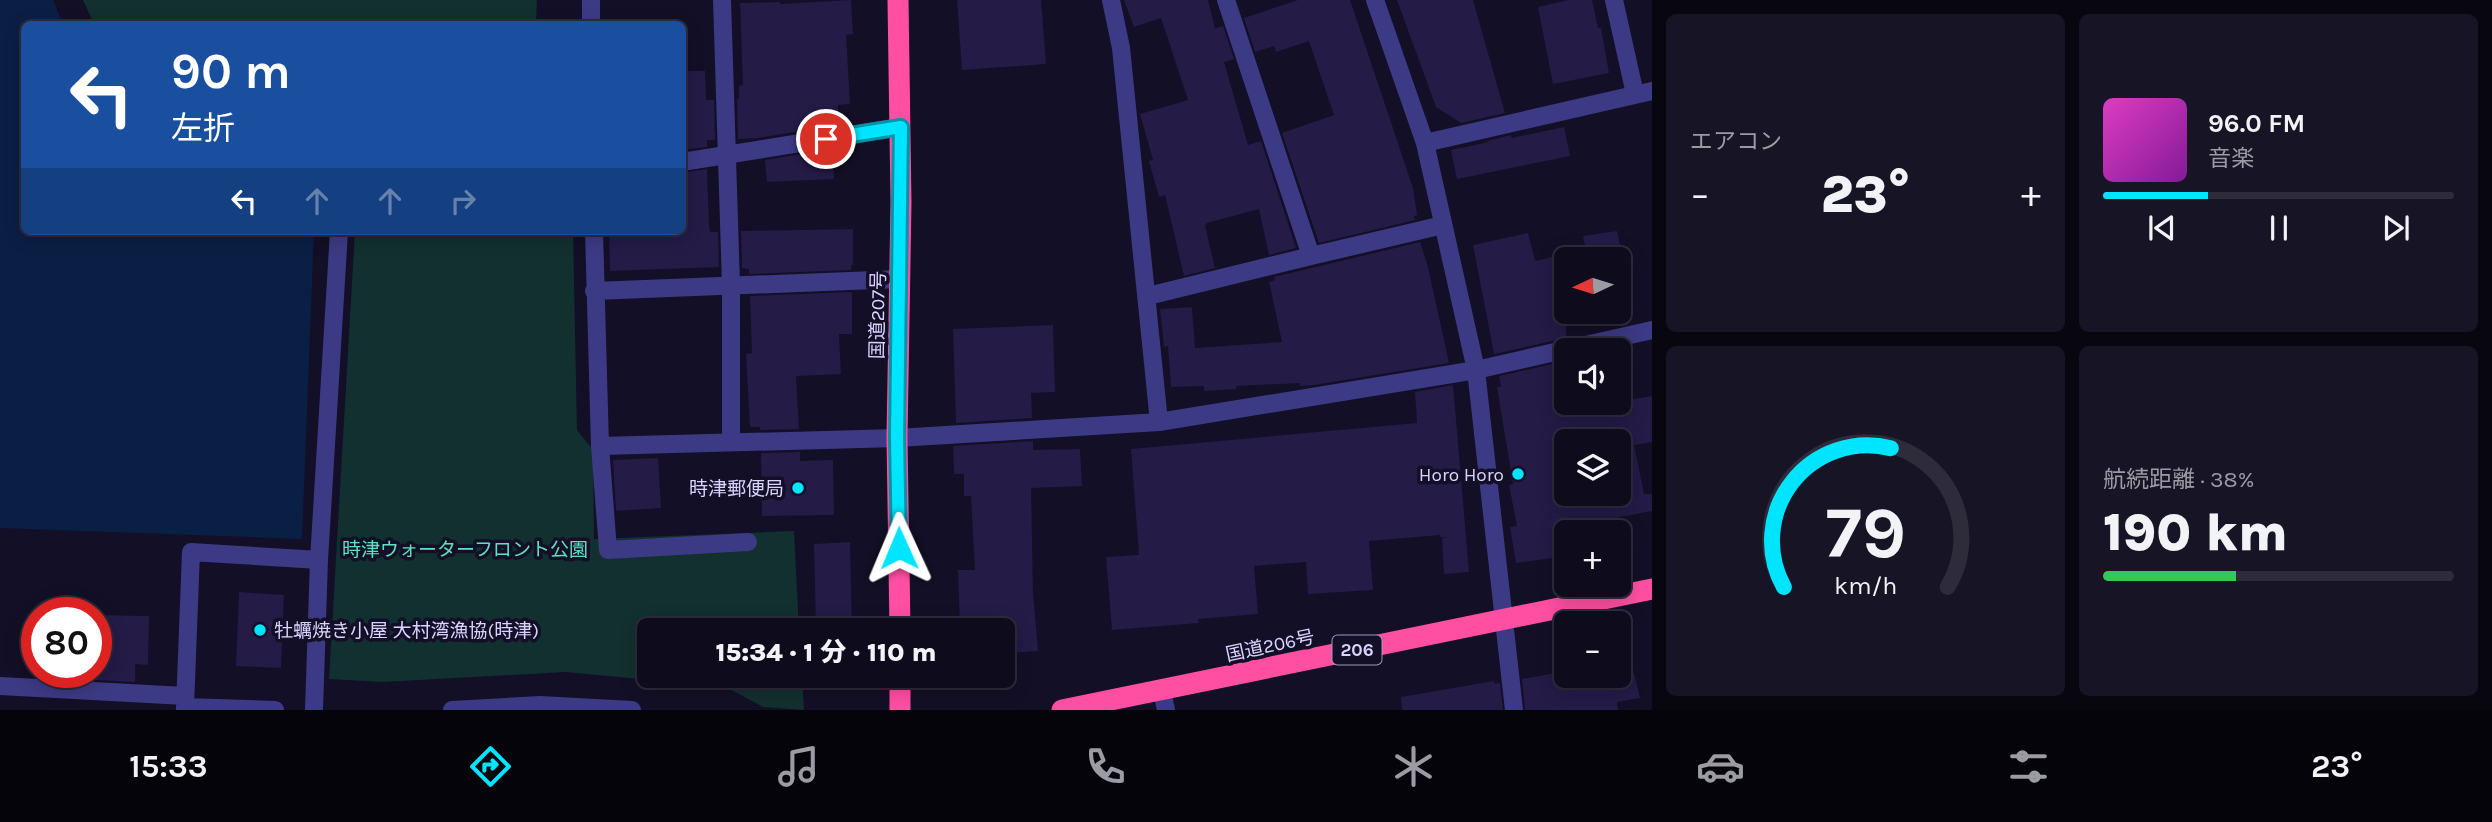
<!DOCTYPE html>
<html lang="ja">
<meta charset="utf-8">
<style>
body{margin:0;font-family:Karla,"Noto Sans JP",sans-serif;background:#171425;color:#f1f3f6;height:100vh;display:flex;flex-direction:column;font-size:26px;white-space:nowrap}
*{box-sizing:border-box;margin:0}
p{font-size:23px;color:#9b9ba3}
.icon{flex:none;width:38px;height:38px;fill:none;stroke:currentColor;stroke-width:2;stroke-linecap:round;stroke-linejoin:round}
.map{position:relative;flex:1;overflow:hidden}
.side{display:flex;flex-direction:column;gap:14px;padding:14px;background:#08060f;width:840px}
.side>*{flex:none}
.banner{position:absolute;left:21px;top:21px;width:665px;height:214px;border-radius:10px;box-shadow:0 4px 18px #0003,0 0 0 2px #2e2b3b;background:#1a4fa0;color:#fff;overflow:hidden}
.needle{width:46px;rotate:266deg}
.tools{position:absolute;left:1554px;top:247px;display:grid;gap:14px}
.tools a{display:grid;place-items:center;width:77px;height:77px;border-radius:10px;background:#0e0b1c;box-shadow:0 4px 18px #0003,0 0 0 2px #2e2b3b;font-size:35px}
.speed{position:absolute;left:21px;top:597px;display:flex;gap:14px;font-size:35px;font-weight:700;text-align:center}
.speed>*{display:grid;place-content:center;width:91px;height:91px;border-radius:50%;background:#0e0b1c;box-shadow:0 4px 18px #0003,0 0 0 2px #2e2b3b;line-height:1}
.speed .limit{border:10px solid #d22;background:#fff;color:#111}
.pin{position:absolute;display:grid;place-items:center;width:60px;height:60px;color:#fff;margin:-30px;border:4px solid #fff;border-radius:50%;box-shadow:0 2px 7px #0007}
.me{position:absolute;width:77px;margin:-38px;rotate:359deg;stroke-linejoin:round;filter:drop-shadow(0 0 5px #0008)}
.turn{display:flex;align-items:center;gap:24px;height:147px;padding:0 35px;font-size:32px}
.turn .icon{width:91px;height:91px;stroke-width:2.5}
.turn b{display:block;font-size:49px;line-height:60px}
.lanes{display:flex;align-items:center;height:66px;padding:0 35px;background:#0003;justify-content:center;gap:35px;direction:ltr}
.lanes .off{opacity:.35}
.big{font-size:52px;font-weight:800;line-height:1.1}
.side .card{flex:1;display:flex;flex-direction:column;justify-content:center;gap:10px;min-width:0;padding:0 24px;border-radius:10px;background:#171425}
.side .dial{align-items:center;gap:0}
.dial svg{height:182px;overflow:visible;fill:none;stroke:#2e2b3b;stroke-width:7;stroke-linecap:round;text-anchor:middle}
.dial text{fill:#f1f3f6;stroke:none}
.song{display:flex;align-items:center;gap:21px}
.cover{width:84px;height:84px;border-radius:10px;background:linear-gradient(135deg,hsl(310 70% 55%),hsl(290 70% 35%))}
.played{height:7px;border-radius:4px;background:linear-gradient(90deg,#00e5ff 30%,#2e2b3b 30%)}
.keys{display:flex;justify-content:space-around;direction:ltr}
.heat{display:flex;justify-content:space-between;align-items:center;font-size:38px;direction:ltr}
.charge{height:10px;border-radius:5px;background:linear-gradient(90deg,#34c759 38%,#2e2b3b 0)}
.side .tiles{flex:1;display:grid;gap:14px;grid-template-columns:repeat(2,1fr)}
.trip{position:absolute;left:637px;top:618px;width:378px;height:70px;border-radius:10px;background:#0e0b1c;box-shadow:0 4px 18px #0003,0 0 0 2px #2e2b3b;font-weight:800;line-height:70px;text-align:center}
.tab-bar{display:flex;height:112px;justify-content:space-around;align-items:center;background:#06040b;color:#9b9ba3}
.tab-bar .icon{width:49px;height:49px}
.tab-bar .on{color:#00e5ff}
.tab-bar b{font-size:32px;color:#f1f3f6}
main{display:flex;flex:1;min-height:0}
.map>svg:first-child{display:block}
.green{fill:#12302f}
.water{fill:#0a1f44}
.building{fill:#241b47;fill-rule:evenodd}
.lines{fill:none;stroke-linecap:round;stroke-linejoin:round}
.minor{stroke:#3d3a85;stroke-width:18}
.highway{stroke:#ff4fa3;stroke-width:21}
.route-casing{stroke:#0095a6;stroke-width:18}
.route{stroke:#00e5ff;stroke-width:12}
.poi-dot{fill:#00e5ff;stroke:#130f26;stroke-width:2.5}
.labels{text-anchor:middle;stroke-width:7;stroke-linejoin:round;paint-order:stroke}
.shield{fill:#130f26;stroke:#9e99be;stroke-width:2}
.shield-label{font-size:18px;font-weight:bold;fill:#d9d4ff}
.street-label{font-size:19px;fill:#d9d4ff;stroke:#130f26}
.poi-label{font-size:19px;fill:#d9d4ff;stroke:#130f26;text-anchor:end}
.park-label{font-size:19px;fill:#5fe0c0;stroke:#130f26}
</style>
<main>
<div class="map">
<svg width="1652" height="710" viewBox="0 0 1652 710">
<rect width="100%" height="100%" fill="#130f26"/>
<path class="green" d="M83,0H537L536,24H94Z
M355,231H573L577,430L593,450L594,539L794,531L799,630H649V676H802L804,710L763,707L726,687L565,672L383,682L329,679Z"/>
<path class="water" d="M0,0H53L63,24H24V231H314L302,539L0,528Z"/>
<path class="building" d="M851,0L853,34L846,35L850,104L838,105V125L758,138L738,139L737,99H739V86L743,85L740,3L780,2V4Z
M957,0H1041L1046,64L962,70Z
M1124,0H1208L1215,28L1223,26L1234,59L1224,62L1248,145L1261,141L1296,248L1269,255L1259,209L1207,223L1205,226L1215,268L1184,276L1165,195L1159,197L1149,161L1153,160L1140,114L1188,100L1161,18L1134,27Z
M1298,0H1350L1413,188L1417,215L1414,216L1415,220L1319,243L1282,133L1334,115L1309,41L1276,52L1274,46L1255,52L1244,18Z
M1397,0H1473L1505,113L1461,123L1436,107Z
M1568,0H1592L1598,28H1601L1609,73L1553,84L1538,7Z
M682,71H705L706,100H714L715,140H707V147L682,150Z
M1564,127L1570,156L1457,179L1451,150L1489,142L1487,141L1511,135L1512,138Z
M832,149L834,179L767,182L765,160Z
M707,169L709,226L710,232H718L719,267L610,271L609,231H682V173Z
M853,229V265H851V270L749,274V269L742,268L741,231Z
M1617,231L1623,259H1588L1583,236Z
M1528,233L1535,261L1566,254V338L1494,354L1473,245Z
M1420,242L1428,267L1449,363L1314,385L1300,386V383L1236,386V389L1204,391V386L1171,387L1168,346L1164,347L1160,309L1192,307L1195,348L1282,342L1269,282L1275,280L1274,277Z
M852,292V334H839L841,374L796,376L799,429L760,430V427H750L746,354L752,353L750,296Z
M1053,325L1055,392L1031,393L1032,418L956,423L953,329Z
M1566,361V411L1652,396V442L1634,445L1644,494H1652V511L1566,527V556L1516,563L1510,527L1517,526L1509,485L1513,484L1497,387H1501L1499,376ZM1566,441H1619V494H1566Z
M1453,385L1469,572L1444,574L1442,538L1448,537H1440V535L1369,541L1373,590L1308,594L1306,562L1254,566L1258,614L1198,619L1199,623L1112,630L1106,557L1139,555L1131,449L1417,423L1415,392Z
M1033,441V450L1080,449L1082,486L1031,488L1033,593L1038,651L1007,653L1005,630H960L958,570H975L971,496H964V474H954L953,446Z
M800,452V461L833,460L834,515L762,516L761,453Z
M658,458L661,508L616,511L613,460Z
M850,542L852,630H816L814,544Z
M239,592L284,595L281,668L236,666Z
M96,615L149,616L148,665L135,664V682L96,680Z
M1566,671V676H1620L1634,673L1640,698L1617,702L1618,710H1525L1522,679Z
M1494,681L1495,684L1500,683L1503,710H1402L1401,697Z"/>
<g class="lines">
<path class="minor" d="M591,0V24
M722,0L731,285V441
M1111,0L1121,48L1159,422
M1375,0L1425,143L1476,370L1514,710
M1614,0L1635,94
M1425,143L1652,91
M682,162L900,127
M594,231L600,446L897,438L1159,422L1476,370L1652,330
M1311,256L1443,225
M594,291L900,279
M1148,296L1311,256L1226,0
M600,446L608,550L748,542
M0,686L185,696
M1162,691L1166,710
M185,707L191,552L319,560L339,231
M185,710V707L275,710
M314,710L319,560
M452,710L540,705L632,710"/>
<path class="highway" d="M898,0L901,202L897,438L900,630
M900,710V676
M1062,710L1652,589"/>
</g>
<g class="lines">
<g class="route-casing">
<path id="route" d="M826,139L901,127L897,438L899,548"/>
</g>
<use href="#route" class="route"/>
</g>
<g class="poi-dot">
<circle cx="1518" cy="474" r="7"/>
<circle cx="798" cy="488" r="7"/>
<circle cx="260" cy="630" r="7"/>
</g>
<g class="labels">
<rect class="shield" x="1332.5" y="635.5" width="49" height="29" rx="5"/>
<g class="shield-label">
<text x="1357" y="656">206</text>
</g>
<g class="street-label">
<text transform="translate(877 315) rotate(-89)" y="7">国道207号</text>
<text transform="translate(1270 645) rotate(-12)" y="7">国道206号</text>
</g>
<g class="poi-label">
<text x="1504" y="481">Horo Horo</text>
<text x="784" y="495">時津郵便局</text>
<text x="274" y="637" text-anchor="start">牡蠣焼き小屋 大村湾漁協(時津)</text>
</g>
<g class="park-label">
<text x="465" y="556">時津ウォーターフロント公園</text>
</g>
</g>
</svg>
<div class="tools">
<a><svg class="needle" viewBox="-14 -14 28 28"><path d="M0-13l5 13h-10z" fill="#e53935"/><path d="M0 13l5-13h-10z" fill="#9b9ba3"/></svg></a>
<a><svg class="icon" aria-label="sound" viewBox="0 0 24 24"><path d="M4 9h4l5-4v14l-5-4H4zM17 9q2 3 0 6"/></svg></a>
<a><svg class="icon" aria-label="layers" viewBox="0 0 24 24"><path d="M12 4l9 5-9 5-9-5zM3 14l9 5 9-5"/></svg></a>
<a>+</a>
<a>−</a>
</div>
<div class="speed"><div class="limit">80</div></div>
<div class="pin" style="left:826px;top:139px;background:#d93025"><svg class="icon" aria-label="arrive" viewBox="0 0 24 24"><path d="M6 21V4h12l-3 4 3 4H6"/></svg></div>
<svg class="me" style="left:899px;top:548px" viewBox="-20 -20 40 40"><path d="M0-17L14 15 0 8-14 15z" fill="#00e5ff" stroke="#fff" stroke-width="4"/></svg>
<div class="trip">15:34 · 1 分 · 110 m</div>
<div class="banner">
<div class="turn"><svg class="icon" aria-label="left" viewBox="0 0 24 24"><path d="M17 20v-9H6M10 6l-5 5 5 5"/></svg><div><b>90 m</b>左折</div></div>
<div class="lanes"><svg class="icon" aria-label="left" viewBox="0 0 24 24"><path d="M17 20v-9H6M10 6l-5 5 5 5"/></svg><svg class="icon off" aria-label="ahead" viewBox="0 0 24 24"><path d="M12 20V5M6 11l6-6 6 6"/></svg><svg class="icon off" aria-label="ahead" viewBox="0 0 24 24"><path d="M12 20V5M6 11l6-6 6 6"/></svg><svg class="icon off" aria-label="right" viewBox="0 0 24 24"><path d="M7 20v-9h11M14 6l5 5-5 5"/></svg></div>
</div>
</div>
<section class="side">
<div class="tiles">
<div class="card"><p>エアコン</p>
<div class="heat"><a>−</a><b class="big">23°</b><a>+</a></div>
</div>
<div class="card">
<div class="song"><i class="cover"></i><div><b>96.0 FM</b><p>音楽</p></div></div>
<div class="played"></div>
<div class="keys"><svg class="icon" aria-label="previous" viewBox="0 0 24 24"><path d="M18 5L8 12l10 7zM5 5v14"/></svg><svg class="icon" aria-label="pause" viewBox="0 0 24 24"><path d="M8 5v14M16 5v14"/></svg><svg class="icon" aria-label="next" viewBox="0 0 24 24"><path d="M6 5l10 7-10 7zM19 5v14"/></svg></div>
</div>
<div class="card dial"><svg viewBox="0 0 100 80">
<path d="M14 69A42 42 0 1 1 86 69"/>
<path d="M14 69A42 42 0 0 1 61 8" stroke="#00e5ff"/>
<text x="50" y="56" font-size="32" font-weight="700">79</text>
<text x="50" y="72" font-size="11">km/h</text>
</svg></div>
<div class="card"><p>航続距離 · 38%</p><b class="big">190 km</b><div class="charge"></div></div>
</div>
</section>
</main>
<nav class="tab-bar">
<b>15:33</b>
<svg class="icon on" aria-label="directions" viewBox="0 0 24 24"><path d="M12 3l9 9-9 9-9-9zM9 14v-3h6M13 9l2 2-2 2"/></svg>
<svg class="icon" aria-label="music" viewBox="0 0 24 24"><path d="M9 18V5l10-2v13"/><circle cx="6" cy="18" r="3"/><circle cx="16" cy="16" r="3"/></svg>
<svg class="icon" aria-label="phone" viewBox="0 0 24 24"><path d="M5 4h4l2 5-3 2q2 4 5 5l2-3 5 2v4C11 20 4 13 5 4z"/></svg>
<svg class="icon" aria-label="climate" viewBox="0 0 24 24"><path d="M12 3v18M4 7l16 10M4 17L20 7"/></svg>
<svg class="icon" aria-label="car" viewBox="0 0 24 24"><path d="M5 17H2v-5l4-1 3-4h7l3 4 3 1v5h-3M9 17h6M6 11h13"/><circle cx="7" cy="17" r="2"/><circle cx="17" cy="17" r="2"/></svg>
<svg class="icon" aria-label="filters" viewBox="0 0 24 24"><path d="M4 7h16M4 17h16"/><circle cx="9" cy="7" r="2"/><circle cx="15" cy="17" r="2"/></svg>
<b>23°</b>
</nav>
